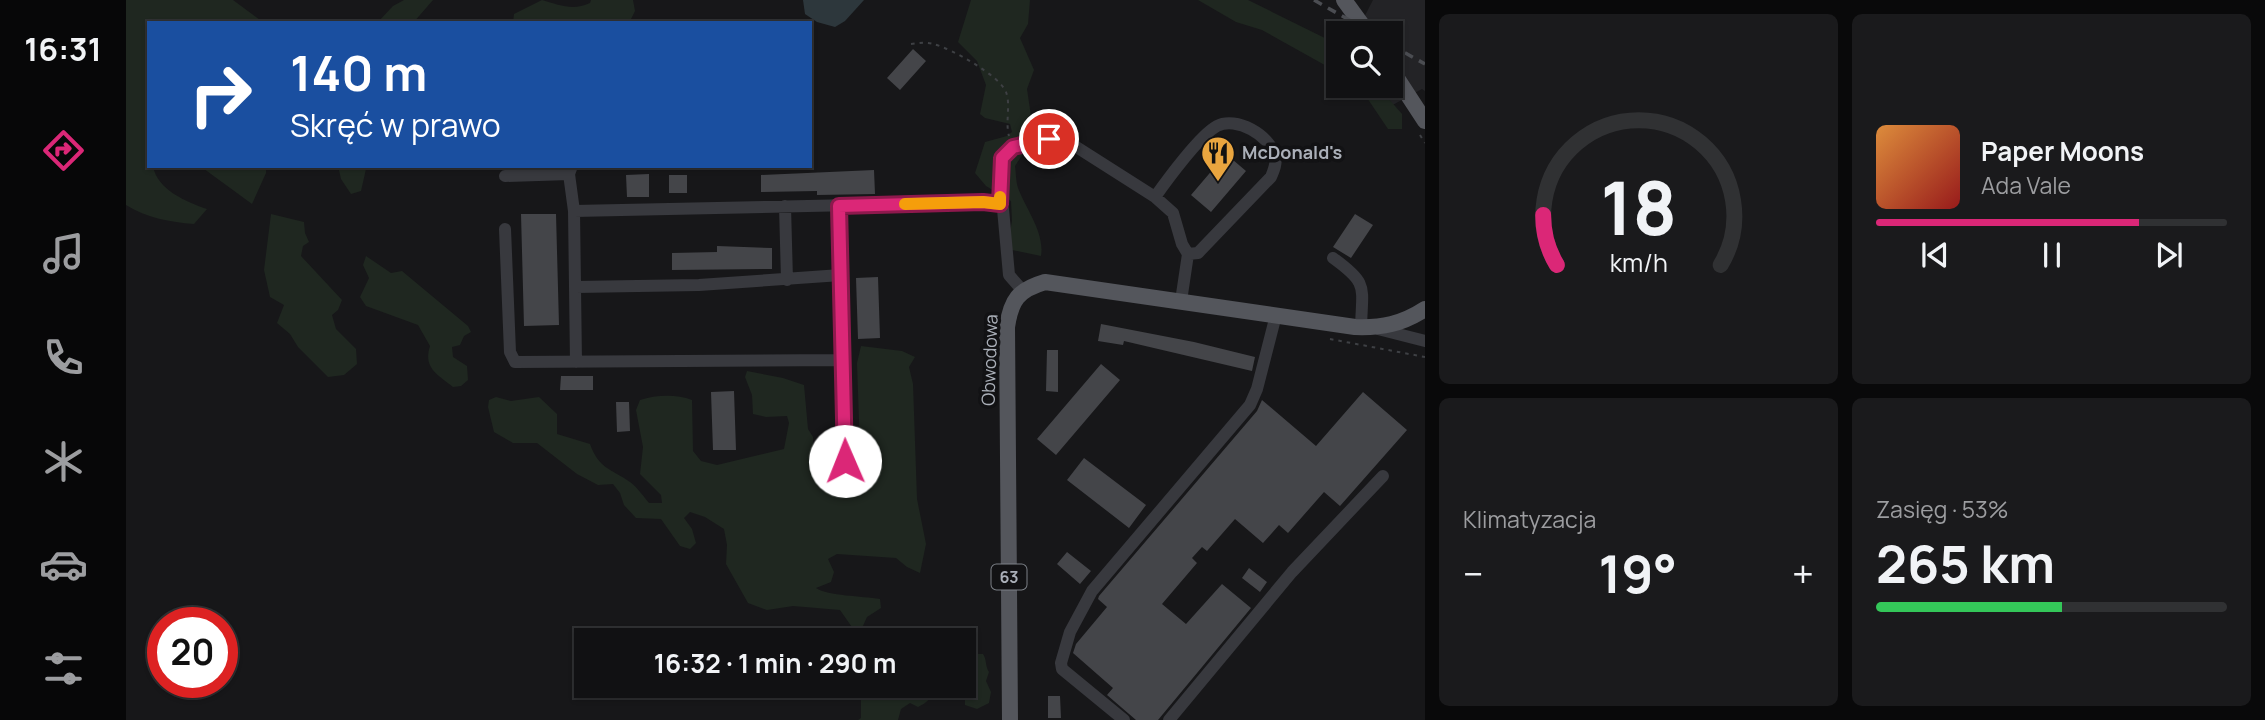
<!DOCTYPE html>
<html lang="pl">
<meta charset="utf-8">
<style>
body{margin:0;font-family:Manrope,sans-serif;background:#1a1a1c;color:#f1f3f6;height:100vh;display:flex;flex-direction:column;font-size:26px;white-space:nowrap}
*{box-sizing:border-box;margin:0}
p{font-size:23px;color:#9c9da0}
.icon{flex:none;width:38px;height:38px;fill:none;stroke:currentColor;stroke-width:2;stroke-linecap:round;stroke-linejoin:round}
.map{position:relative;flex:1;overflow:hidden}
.side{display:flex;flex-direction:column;gap:14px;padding:14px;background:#09090a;width:840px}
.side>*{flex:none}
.hud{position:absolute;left:21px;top:21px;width:665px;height:147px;border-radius:0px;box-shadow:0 2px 5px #0004,0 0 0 2px #303133;background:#1a4fa0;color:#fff;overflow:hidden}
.controls{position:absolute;left:1200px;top:21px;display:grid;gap:14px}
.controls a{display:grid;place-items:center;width:77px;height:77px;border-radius:0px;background:#111113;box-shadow:0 2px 5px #0004,0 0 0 2px #303133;font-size:35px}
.speed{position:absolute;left:21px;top:607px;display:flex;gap:14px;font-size:35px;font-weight:700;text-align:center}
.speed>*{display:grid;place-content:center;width:91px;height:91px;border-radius:50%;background:#111113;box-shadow:0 2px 5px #0004,0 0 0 2px #303133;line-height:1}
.speed .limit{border:10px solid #d22;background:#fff;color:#111}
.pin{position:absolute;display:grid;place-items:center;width:60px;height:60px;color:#fff;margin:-30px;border:4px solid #fff;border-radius:50%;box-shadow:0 2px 7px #0007}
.me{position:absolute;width:77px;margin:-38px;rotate:359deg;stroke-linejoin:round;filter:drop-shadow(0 0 5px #0008)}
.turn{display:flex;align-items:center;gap:24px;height:147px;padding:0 28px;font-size:32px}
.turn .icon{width:91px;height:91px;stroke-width:2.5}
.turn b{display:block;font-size:49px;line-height:60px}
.big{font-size:52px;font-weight:700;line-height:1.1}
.side .tile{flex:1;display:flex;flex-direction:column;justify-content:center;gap:10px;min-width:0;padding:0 24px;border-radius:10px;background:#1a1a1c}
.side .dial{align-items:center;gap:0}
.dial svg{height:182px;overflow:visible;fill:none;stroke:#303133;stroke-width:7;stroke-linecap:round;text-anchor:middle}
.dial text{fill:#f1f3f6;stroke:none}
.song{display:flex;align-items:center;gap:21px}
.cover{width:84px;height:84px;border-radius:10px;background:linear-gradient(135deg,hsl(30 70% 55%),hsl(0 70% 35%))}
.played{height:7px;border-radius:4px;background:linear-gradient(90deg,#db2777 75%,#303133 75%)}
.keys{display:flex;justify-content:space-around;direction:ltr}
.heat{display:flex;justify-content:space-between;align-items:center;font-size:38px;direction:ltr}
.charge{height:10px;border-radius:5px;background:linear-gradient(90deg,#34c759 53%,#303133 0)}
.side .tiles{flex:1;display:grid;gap:14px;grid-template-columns:repeat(2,1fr)}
.trip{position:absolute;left:448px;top:628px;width:402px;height:70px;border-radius:0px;background:#111113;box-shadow:0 2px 5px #0004,0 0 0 2px #303133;font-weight:700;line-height:70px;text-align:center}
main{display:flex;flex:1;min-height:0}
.dock{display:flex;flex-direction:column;width:126px;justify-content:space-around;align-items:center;background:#070708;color:#9c9da0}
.dock .icon{width:49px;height:49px}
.dock .active{color:#db2777}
.dock b{font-size:32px;color:#f1f3f6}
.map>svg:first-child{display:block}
.built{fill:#232326}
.green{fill:#1f2720}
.water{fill:#2d373c}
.building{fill:#444549}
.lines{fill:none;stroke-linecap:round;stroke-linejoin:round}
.path{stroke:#3e4044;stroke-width:2;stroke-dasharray:3.5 5;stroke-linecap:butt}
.minor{stroke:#38393e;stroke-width:12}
.major{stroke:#54565c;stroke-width:16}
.rail{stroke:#4b4d52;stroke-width:3.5;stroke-dasharray:9 7;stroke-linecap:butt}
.route-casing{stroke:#8e194d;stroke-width:18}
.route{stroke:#db2777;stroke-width:12}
.slow{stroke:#f59e0b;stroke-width:12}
.labels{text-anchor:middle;stroke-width:7;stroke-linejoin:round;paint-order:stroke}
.shield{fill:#121214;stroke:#7c8087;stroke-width:2}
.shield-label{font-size:16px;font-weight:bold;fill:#aaafb8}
.poi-label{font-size:18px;font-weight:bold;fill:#aaafb8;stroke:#121214;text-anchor:start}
.street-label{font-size:18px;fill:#aaafb8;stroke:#121214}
</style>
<main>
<nav class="dock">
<b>16:31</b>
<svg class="icon active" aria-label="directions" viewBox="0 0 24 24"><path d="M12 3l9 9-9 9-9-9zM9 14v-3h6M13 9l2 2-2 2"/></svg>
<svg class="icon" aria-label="music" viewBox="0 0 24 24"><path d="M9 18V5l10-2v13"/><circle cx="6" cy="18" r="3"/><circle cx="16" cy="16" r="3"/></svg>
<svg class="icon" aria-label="phone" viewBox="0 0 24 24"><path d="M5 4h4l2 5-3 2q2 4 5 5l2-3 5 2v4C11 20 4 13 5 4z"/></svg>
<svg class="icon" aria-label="climate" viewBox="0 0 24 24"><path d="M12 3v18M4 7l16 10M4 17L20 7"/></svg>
<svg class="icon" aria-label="car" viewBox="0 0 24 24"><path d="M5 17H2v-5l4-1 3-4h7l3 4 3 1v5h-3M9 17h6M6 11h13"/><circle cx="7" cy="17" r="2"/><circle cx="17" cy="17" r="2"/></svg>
<svg class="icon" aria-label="filters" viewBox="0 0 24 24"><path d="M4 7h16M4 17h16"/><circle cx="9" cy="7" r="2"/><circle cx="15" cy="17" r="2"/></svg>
</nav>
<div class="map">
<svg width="1299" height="720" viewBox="0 0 1299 720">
<rect width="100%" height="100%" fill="#171719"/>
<path class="built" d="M1247,0H1299V91L1296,89L1263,107L1240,86H1265V33H1230Z"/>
<path class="green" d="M0,0H107L138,23H23V166H27C31,190 61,202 81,209L68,224C44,222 21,218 0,205Z
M278,0H307L287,23H251L267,6Z
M416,0C433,5 447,11 464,3L465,0H507L509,11L503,23H387L388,14Z
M845,0H904L902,24L894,38L908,70L901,89L905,116L902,146L889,166C890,173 890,182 892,188C900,209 919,233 915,256L881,249L886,221L885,201L860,186L849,173L859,142L881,136L886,132L884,124L859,118L854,114L860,85L851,61L832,42Z
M1072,0H1122L1213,45V73L1136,30L1110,22Z
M1233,86H1248L1249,90L1262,98L1276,114V129H1262Z
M74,166H140V173L126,204Z
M212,166H248L240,169L235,191L225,194L215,179Z
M145,214L178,222L179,233L183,242L177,246L175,256L216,300L212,310L206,315L210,329L230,349L231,364L218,375L202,377L172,347L164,334L151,323L158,305L144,297L138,270Z
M240,256L265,273L276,271L342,326L345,332L338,336L334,345L326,347L327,357L341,366L342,380L335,386L327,387C311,374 297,368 304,346L292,325L240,306L234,297L243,278L237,265Z
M735,346L776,351L789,357L783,367L787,384L791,499L800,544L794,573L781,567L770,558L711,554L702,559L708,572L705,582L690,588C702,596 736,596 754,599L755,608L741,617L736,628L728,630L714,610L667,606L641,610L622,603L600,564L601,545L598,529L579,517L564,512L558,518L566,529L570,543L564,549L554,546L535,519L510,518L498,505L494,493L487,484L472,485L451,474L411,443H387L368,432L362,407L363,400L370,397L385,401L413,397L431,414V434L464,444C473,469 484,468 504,482C512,488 517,496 523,503H536L535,495L514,474L517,447L510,410L514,400C530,395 550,394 566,400L567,451L575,461L591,465L658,449L663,423L661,416L640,417L627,414L626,395L619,377L621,371L657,378L678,385L682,429L687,437L688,471L695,483L726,490L742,480L743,461L734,450L731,363Z
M851,654H857C861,660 859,666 863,672L860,681L865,692L863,703L851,709L839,705V697L829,693L826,686H838V660Z
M735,686H809C808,696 801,703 792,707L784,703L775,709L772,720H732L735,718Z"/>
<path class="water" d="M677,0H738L719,21L709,27L691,22L679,14Z"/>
<path class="building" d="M787,49L800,61L774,90L761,78Z
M1100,154L1120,171L1085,212L1065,195Z
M748,170L749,194L691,195V191L635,192V175Z
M523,174V197H501L500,175Z
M543,175H561V193H543Z
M395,214H430L433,325L398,326Z
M1229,214L1247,225L1225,258L1207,247Z
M591,246L646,248V269L546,270V253L591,252Z
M752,277L754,338L732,339L730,278Z
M975,324L1068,342L1129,357L1126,371L998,341L997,345L972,341Z
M921,350H932V392L920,391Z
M975,364L994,380L930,455L911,439Z
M435,376H467V390H434Z
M608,391L610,450H587L585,392Z
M1237,392L1281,430L1214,506L1198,492L1162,533L1153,525L1137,543L1109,519L1081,551L1076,547L1066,558L1071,563L1036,604L1060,624L1096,584L1125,608L1032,720H1010L981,695L987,688L947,653L950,644L981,607L972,599L973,596L1131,411L1136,400L1190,446Z
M490,402H503L504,431L491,432Z
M958,458L1020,505L1003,528L941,480Z
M941,552L965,571L954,584L931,564Z
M1123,568L1141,582L1134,592L1116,578Z
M922,696H934L935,718H922Z"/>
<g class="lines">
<path class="path" d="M785,44C793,43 800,42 807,44C825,48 874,76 880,92C885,105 879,122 883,136
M1294,135L1299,143
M1204,339L1299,357"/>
<path class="minor" d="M446,166L443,174L448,211L450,362
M379,176L443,174
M1029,197C1041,180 1074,135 1091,126C1110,116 1144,135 1149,156C1151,163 1148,170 1145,177L1072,253L1062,254
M874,204L876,158L887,147L923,140L941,141L1029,197L1047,213L1056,244L1062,254L1055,301
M659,206L661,280
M713,206L719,461
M448,211L866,202L874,204L877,209L883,275L897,291
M379,229L384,352L389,362L717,360
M1207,258C1243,284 1236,286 1235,328
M450,287L573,285L715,275
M1252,329L1299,341
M998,720L936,669L935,663L944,632L966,591L1124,405L1131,389L1150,315
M1043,720L1166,572L1257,476"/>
<path class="major" d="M1218,0L1242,33
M1265,69L1299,121
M884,720L881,327C885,300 892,290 919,282L1229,327C1256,328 1276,324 1299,309"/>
<path class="rail" d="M1188,0L1246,33
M1265,45L1299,64"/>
</g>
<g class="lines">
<g class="route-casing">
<path id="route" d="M719,461L713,206L857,202L874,204L876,158L887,147L923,139"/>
</g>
<use href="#route" class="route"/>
<path class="slow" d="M779,204L857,202L874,204V197"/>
</g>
<defs>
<g id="restaurant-pin" transform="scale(1.75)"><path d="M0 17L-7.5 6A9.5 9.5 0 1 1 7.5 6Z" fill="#e9a53f" stroke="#121214"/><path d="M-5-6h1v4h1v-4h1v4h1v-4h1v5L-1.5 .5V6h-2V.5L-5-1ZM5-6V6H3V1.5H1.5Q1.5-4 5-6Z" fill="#111"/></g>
</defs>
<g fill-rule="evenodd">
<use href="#restaurant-pin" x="1092" y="153"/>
</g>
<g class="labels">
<rect class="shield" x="865.5" y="564.5" width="35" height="25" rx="5"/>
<g class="shield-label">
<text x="883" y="583">63</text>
</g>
<g class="poi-label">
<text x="1116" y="159">McDonald's</text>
</g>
<g class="street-label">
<text transform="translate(864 360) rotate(-88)" y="6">Obwodowa</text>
</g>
</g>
</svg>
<div class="controls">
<a><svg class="icon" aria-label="search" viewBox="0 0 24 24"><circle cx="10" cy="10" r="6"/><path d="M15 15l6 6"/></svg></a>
</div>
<div class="speed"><div class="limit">20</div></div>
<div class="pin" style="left:923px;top:139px;background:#d93025"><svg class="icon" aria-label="arrive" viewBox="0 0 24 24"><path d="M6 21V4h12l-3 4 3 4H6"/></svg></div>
<svg class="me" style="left:719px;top:461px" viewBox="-20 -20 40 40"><circle r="19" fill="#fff"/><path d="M0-13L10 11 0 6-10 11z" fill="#db2777"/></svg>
<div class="trip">16:32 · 1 min · 290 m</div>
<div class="hud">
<div class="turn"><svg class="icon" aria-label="right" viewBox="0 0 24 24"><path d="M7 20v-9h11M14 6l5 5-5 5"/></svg><div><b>140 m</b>Skręć w prawo</div></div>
</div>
</div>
<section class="side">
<div class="tiles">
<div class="tile dial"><svg viewBox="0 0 100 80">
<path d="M14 69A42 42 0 1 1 86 69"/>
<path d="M14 69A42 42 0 0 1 8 47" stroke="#db2777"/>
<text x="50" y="56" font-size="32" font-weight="700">18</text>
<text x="50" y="72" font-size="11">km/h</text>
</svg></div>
<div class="tile">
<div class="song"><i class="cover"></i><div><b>Paper Moons</b><p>Ada Vale</p></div></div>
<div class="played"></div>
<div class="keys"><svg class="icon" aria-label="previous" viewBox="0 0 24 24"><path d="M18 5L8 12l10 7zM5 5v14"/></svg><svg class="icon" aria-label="pause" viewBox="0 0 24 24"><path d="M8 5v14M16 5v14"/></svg><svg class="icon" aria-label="next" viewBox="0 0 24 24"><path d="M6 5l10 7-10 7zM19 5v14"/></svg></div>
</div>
<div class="tile"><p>Klimatyzacja</p>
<div class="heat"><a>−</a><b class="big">19°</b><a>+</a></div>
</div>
<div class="tile"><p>Zasięg · 53%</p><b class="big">265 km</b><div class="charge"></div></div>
</div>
</section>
</main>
